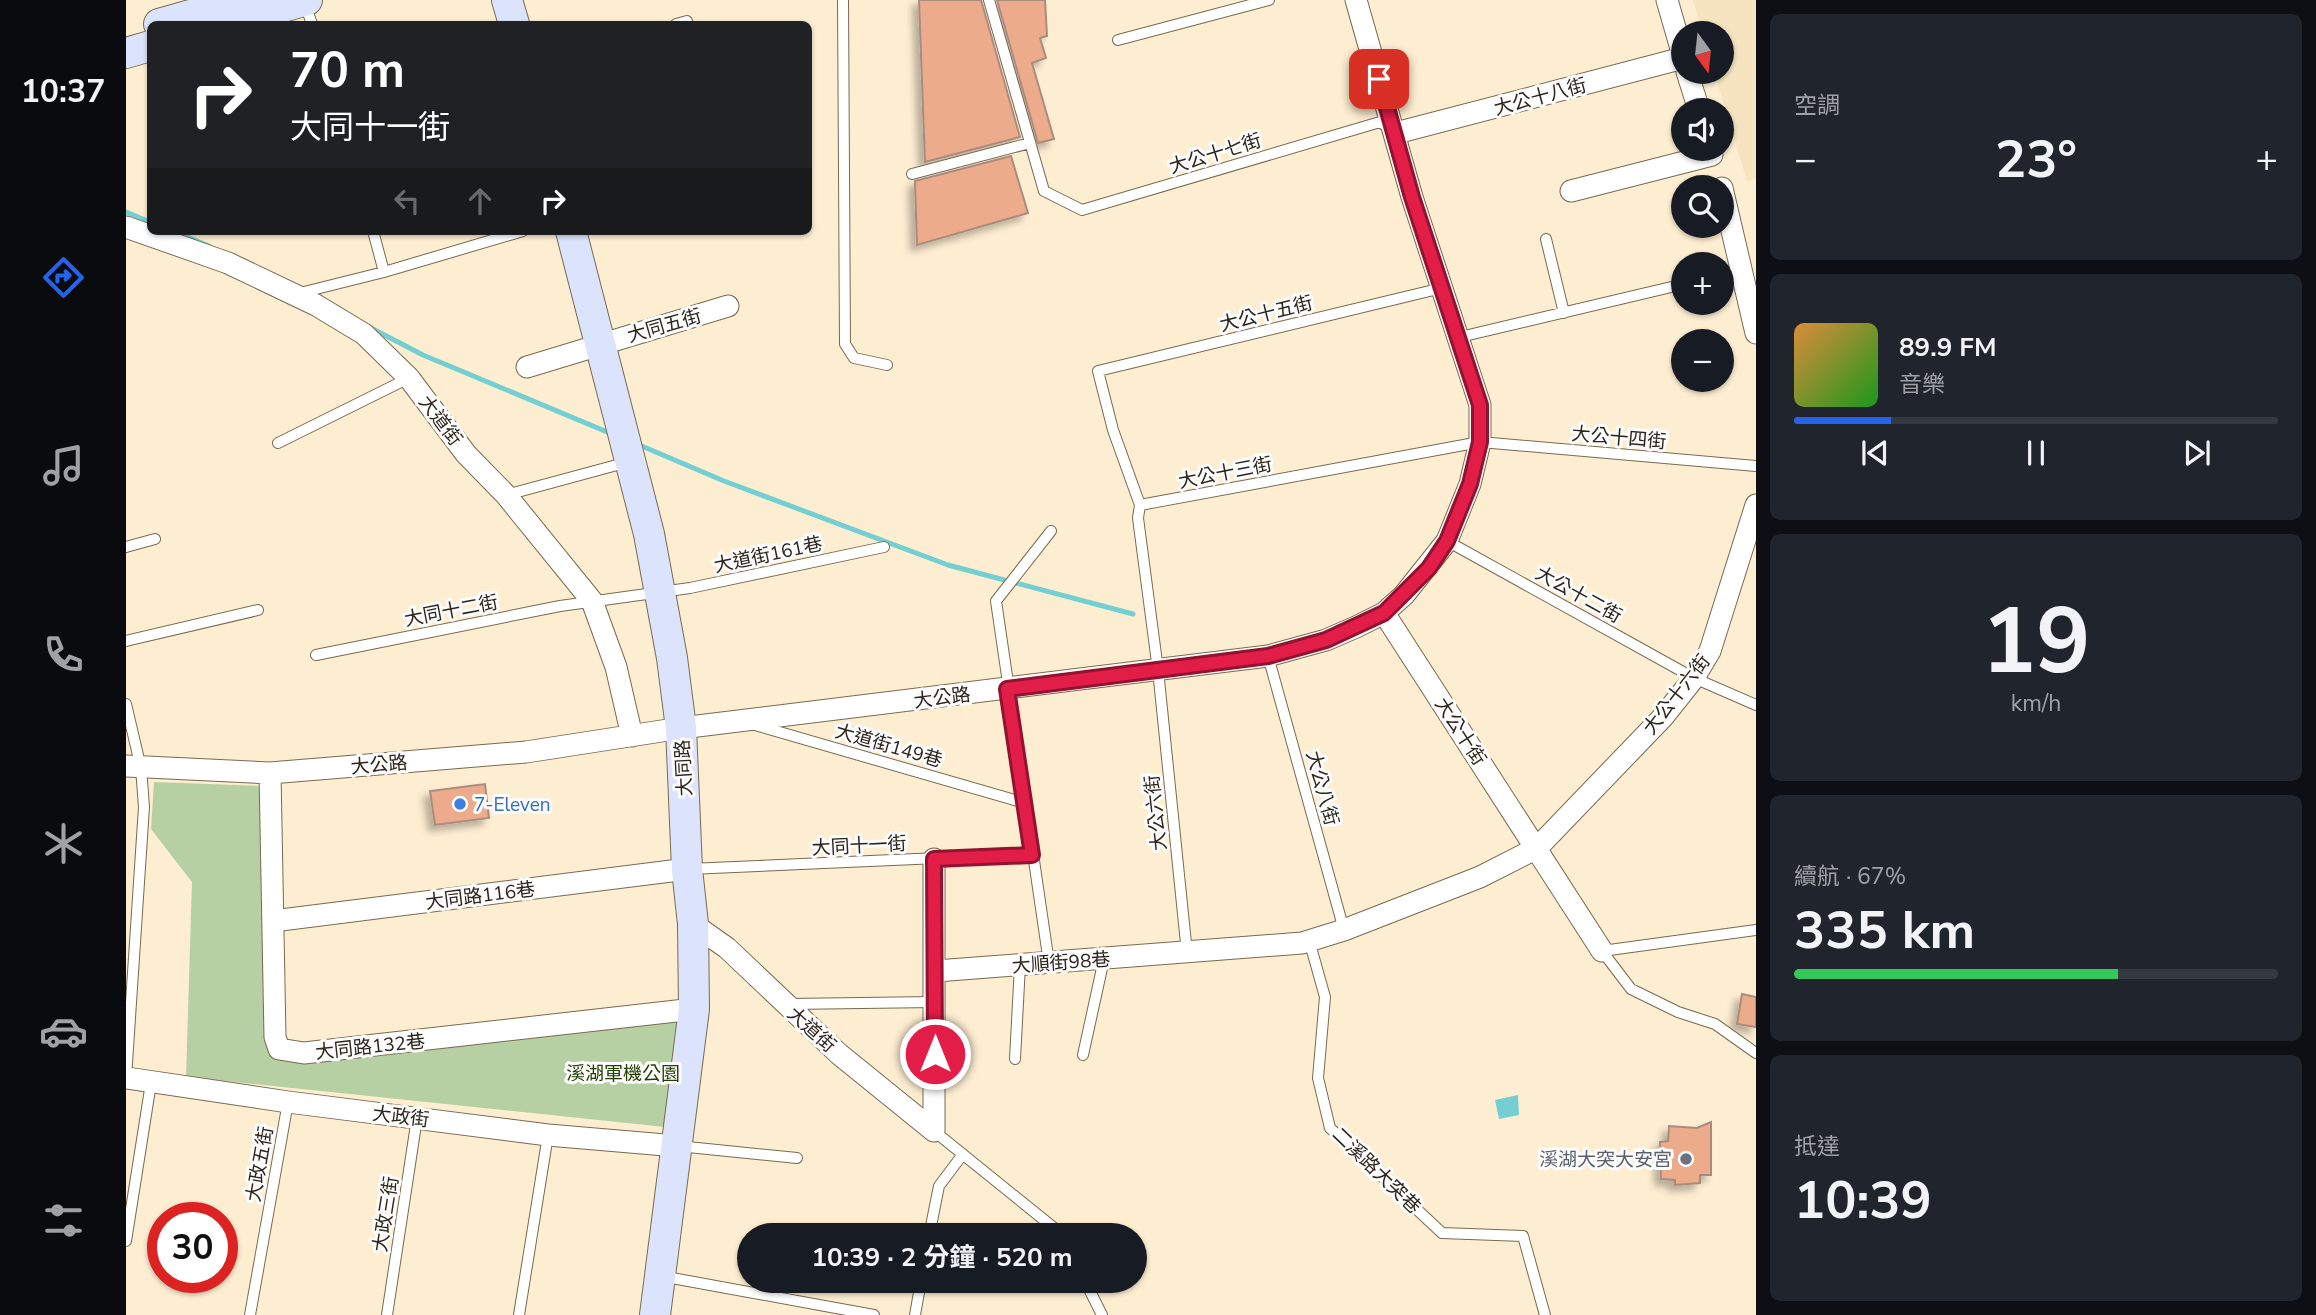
<!DOCTYPE html>
<html lang="zh-TW">
<meta charset="utf-8">
<style>
body{margin:0;font-family:"Nunito Sans","Noto Sans TC",sans-serif;background:#20242c;color:#f1f3f6;height:100vh;display:flex;flex-direction:column;font-size:26px;white-space:nowrap}
*{box-sizing:border-box;margin:0}
p{font-size:23px;color:#9ea1a6}
.icon{flex:none;width:38px;height:38px;fill:none;stroke:currentColor;stroke-width:2;stroke-linecap:round;stroke-linejoin:round}
.map{position:relative;flex:1;overflow:hidden}
.panel{display:flex;flex-direction:column;gap:14px;padding:14px;background:#0d0f14;width:560px}
.panel>*{flex:none}
.banner{position:absolute;left:21px;top:21px;width:665px;height:214px;border-radius:10px;box-shadow:0 2px 5px #0004;background:#202124;color:#fff;overflow:hidden}
.needle{width:46px;rotate:165deg}
.buttons{position:absolute;left:1545px;top:21px;display:grid;gap:14px}
.buttons a{display:grid;place-items:center;width:63px;height:63px;border-radius:50%;background:#171b24;box-shadow:0 2px 5px #0004;font-size:35px}
.speed{position:absolute;left:21px;top:1202px;display:flex;gap:14px;font-size:35px;font-weight:700;text-align:center}
.speed>*{display:grid;place-content:center;width:91px;height:91px;border-radius:50%;background:#171b24;box-shadow:0 2px 5px #0004;line-height:1}
.speed .limit{border:10px solid #d22;background:#fff;color:#111}
.pin{position:absolute;display:grid;place-items:center;width:60px;height:60px;color:#fff;margin:-30px;border-radius:14px;box-shadow:0 4px 10px #0006}
.me{position:absolute;width:77px;margin:-38px;rotate:0deg;stroke-linejoin:round;filter:drop-shadow(0 0 5px #0008)}
.turn{display:flex;align-items:center;gap:24px;height:147px;padding:0 28px;font-size:32px}
.turn .icon{width:91px;height:91px;stroke-width:2.5}
.turn b{display:block;font-size:49px;line-height:60px}
.lanes{display:flex;align-items:center;height:66px;padding:0 28px;background:#0003;justify-content:center;gap:35px;direction:ltr}
.lanes .off{opacity:.35}
.big{font-size:52px;font-weight:700;line-height:1.1}
.panel .card{flex:1;display:flex;flex-direction:column;justify-content:center;gap:10px;min-width:0;padding:0 24px;border-radius:10px;background:#20242c}
.panel .dial{align-items:center;gap:0}
.dial b{font-size:91px;line-height:1}
.song{display:flex;align-items:center;gap:21px}
.cover{width:84px;height:84px;border-radius:10px;background:linear-gradient(135deg,hsl(30 70% 55%),hsl(120 70% 35%))}
.played{height:7px;border-radius:4px;background:linear-gradient(90deg,#2563eb 20%,#363941 20%)}
.keys{display:flex;justify-content:space-around;direction:ltr}
.heat{display:flex;justify-content:space-between;align-items:center;font-size:38px;direction:ltr}
.charge{height:10px;border-radius:5px;background:linear-gradient(90deg,#34c759 67%,#363941 0)}
.trip{position:absolute;left:611px;top:1223px;width:410px;height:70px;border-radius:35px;background:#171b24;box-shadow:0 2px 5px #0004;font-weight:700;line-height:70px;text-align:center}
main{display:flex;flex:1;min-height:0}
.tab-bar{display:flex;flex-direction:column;width:126px;justify-content:space-around;align-items:center;background:#090b0e;color:#9ea1a6}
.tab-bar .icon{width:49px;height:49px}
.tab-bar .on{color:#2563eb}
.tab-bar b{font-size:32px;color:#f1f3f6}
.map>svg:first-child{display:block}
.built{fill:#f6e3c0}
.green{fill:#b6d0a3}
.water{fill:#73cfd2}
.lines{fill:none;stroke-linecap:round;stroke-linejoin:round}
.stream{stroke:#73cfd2;stroke-width:5}
.building{fill:#ecab8b;stroke:#a98c7e;stroke-width:2;filter:url(#shadow)}
.lane-casing{stroke:#786a51;stroke-width:12}
.street-casing{stroke:#786a51;stroke-width:23}
.secondary-casing{stroke:#786a51;stroke-width:32}
.lane{stroke:#fff;stroke-width:10}
.street{stroke:#fff;stroke-width:21}
.secondary{stroke:#dbe4fc;stroke-width:30}
.route-casing{stroke:#92132f;stroke-width:18}
.route{stroke:#e11d48;stroke-width:12}
.shop-dot{fill:#3f7fe0;stroke:#fcfcfc;stroke-width:2.5}
.worship-dot{fill:#6b7280;stroke:#fcfcfc;stroke-width:2.5}
.labels{text-anchor:middle;stroke-width:6;stroke-linejoin:round;paint-order:stroke}
.street-label{font-size:19px;fill:#2b251b;stroke:#fcfcfc}
.shop-label{font-size:19px;fill:#366cbe;stroke:#fcfcfc;text-anchor:start}
.park-label{font-size:19px;fill:#223f00;stroke:#fcfcfc}
.worship-label{font-size:19px;fill:#5b616d;stroke:#fcfcfc;text-anchor:end}
</style>
<main>
<nav class="tab-bar">
<b>10:37</b>
<svg class="icon on" aria-label="directions" viewBox="0 0 24 24"><path d="M12 3l9 9-9 9-9-9zM9 14v-3h6M13 9l2 2-2 2"/></svg>
<svg class="icon" aria-label="music" viewBox="0 0 24 24"><path d="M9 18V5l10-2v13"/><circle cx="6" cy="18" r="3"/><circle cx="16" cy="16" r="3"/></svg>
<svg class="icon" aria-label="phone" viewBox="0 0 24 24"><path d="M5 4h4l2 5-3 2q2 4 5 5l2-3 5 2v4C11 20 4 13 5 4z"/></svg>
<svg class="icon" aria-label="climate" viewBox="0 0 24 24"><path d="M12 3v18M4 7l16 10M4 17L20 7"/></svg>
<svg class="icon" aria-label="car" viewBox="0 0 24 24"><path d="M5 17H2v-5l4-1 3-4h7l3 4 3 1v5h-3M9 17h6M6 11h13"/><circle cx="7" cy="17" r="2"/><circle cx="17" cy="17" r="2"/></svg>
<svg class="icon" aria-label="filters" viewBox="0 0 24 24"><path d="M4 7h16M4 17h16"/><circle cx="9" cy="7" r="2"/><circle cx="15" cy="17" r="2"/></svg>
</nav>
<div class="map">
<svg width="1630" height="1315" viewBox="0 0 1630 1315">
<defs>
<filter id="shadow"><feDropShadow dx="-6" dy="6" stdDeviation="3.5" flood-color="#0004"/></filter>
</defs>
<rect width="100%" height="100%" fill="#fdedd1"/>
<path class="built" d="M1567,0H1630V179L1621,181L1588,72H1596V33H1577Z"/>
<path class="green" d="M28,782L136,786L152,1054L551,1017V1044L539,1127L60,1077L66,882L25,829Z"/>
<path class="water" d="M1392,1095L1393,1115L1373,1119L1369,1100Z"/>
<g class="lines">
<path class="stream" d="M0,212L24,222
M47,231L83,246
M245,328L297,355L486,434
M511,444L598,481L822,565L1007,614"/>
</g>
<path class="building" d="M793,0H855L894,137L799,162Z
M871,0H919L921,36L914,38L920,58L906,63L928,139L912,143Z
M885,156L902,213L791,245L789,181Z
M359,784L363,818L309,825L304,791Z
M1616,994L1630,997V1027L1611,1024Z
M1585,1122V1175H1574V1183L1549,1185V1180L1535,1179L1534,1142L1542,1141L1543,1126L1571,1128Z"/>
<g class="lines">
<g class="lane-casing">
<path id="lane" d="M717,0L719,344L728,358L761,365
M863,0L918,191L956,210L1254,122L1264,129
M179,4L186,24
M550,24L561,21
M992,40L1143,0
M786,174L904,143
M247,231L258,272
M1420,239L1438,313
M1596,275L1617,270
M170,294L258,272L397,231
M1334,337L1558,284
M152,443L283,378
M380,495L502,462
M1014,505L987,430L972,371L1316,288
M1321,541L1568,678L1630,705
M0,547L29,539
M0,641L132,610
M190,655L434,606L564,588L758,547
M1142,656L1218,930
M0,704L15,768L18,807L0,1078
M629,725L899,803
M563,869L906,854
M1630,930L1476,951L1505,989L1552,1012L1589,1024L1630,1053
M1183,940L1199,997L1192,1078L1204,1128L1316,1233L1397,1236L1419,1315
M1061,953L1032,670L1012,518L1014,505L1354,442L1630,466
M923,963L870,601L925,531
M662,1004L809,1002
M957,1055L978,959
M889,1059L894,965
M808,1131L938,1236
M552,1146L671,1158
M803,1236L813,1186L837,1154
M0,1241L25,1083
M535,1276L748,1315
M959,1281L976,1315
M124,1315L162,1102
M261,1315L291,1118
M393,1315L422,1135
M789,1315L795,1281"/>
</g>
<g class="street-casing">
<path id="street" d="M1541,0L1558,59
M1561,72L1573,110
M1270,133L1557,58
M1596,188L1630,333
M1445,191L1586,155
M0,227L102,263L190,305L238,334L283,378L340,454L380,495L466,601L490,667L506,736
M401,367L602,306
M1258,613L1476,951
M0,766L144,773L400,752L555,728L1142,656L1200,640L1230,627L1258,613L1278,595L1321,541L1344,484L1354,442V405L1286,197L1230,0
M144,773L149,1037L153,1049L178,1053L568,1009
M808,859V1131
M147,921L561,869
M567,924L601,948L713,1054L808,1131
M810,971L1176,943L1218,930L1354,877L1411,848L1537,717L1568,678L1584,651L1630,505
M1,1078L162,1102L422,1135L551,1146"/>
</g>
<g class="secondary-casing">
<path id="secondary" d="M381,0L388,24
M33,24L117,0
M98,24L181,0
M0,53L24,46
M445,231L523,534L546,658L555,728L561,869L567,924L568,1009L529,1315"/>
</g>
<use href="#lane" class="lane"/>
<use href="#street" class="street"/>
<use href="#secondary" class="secondary"/>
</g>
<g class="lines">
<g class="route-casing">
<path id="route" d="M809,1054L808,859L906,855L881,689L1142,656L1200,640L1258,613L1303,568L1321,541L1344,484L1354,442V405L1286,197L1253,79"/>
</g>
<use href="#route" class="route"/>
</g>
<circle class="shop-dot" cx="334" cy="804" r="7"/>
<circle class="worship-dot" cx="1560" cy="1159" r="7"/>
<g class="labels">
<g class="street-label">
<text transform="translate(1414 96) rotate(-15)" y="7">大公十八街</text>
<text transform="translate(1089 153) rotate(-17)" y="7">大公十七街</text>
<text transform="translate(1140 313) rotate(-14)" y="7">大公十五街</text>
<text transform="translate(538 325) rotate(-16)" y="7">大同五街</text>
<text transform="translate(315 420) rotate(53)" y="7">大道街</text>
<text transform="translate(1493 437) rotate(5)" y="7">大公十四街</text>
<text transform="translate(1099 472) rotate(-11)" y="7">大公十三街</text>
<text transform="translate(642 554) rotate(-12)" y="7">大道街161巷</text>
<text transform="translate(1453 594) rotate(29)" y="7">大公十二街</text>
<text transform="translate(325 610) rotate(-11)" y="7">大同十二街</text>
<text transform="translate(1550 694) rotate(-52)" y="7">大公十六街</text>
<text transform="translate(816 697) rotate(-7)" y="7">大公路</text>
<text transform="translate(1335 731) rotate(57)" y="7">大公十街</text>
<text transform="translate(763 745) rotate(16)" y="7">大道街149巷</text>
<text transform="translate(253 764) rotate(-5)" y="7">大公路</text>
<text transform="translate(557 768) rotate(-93)" y="7">大同路</text>
<text transform="translate(1197 788) rotate(75)" y="7">大公八街</text>
<text transform="translate(1029 813) rotate(-96)" y="7">大公六街</text>
<text transform="translate(733 845) rotate(-3)" y="7">大同十一街</text>
<text transform="translate(354 895) rotate(-7)" y="7">大同路116巷</text>
<text transform="translate(935 962) rotate(-4)" y="7">大順街98巷</text>
<text transform="translate(686 1029) rotate(42)" y="7">大道街</text>
<text transform="translate(244 1046) rotate(-6)" y="7">大同路132巷</text>
<text transform="translate(275 1116) rotate(7)" y="7">大政街</text>
<text transform="translate(133 1164) rotate(-80)" y="7">大政五街</text>
<text transform="translate(1251 1170) rotate(44)" y="7">二溪路大突巷</text>
<text transform="translate(259 1214) rotate(-81)" y="7">大政三街</text>
</g>
<g class="shop-label">
<text x="348" y="811">7-Eleven</text>
</g>
<g class="park-label">
<text x="497" y="1080">溪湖軍機公園</text>
</g>
<g class="worship-label">
<text x="1546" y="1166">溪湖大突大安宮</text>
</g>
</g>
</svg>
<div class="buttons">
<a><svg class="needle" viewBox="-14 -14 28 28"><path d="M0-13l5 13h-10z" fill="#e53935"/><path d="M0 13l5-13h-10z" fill="#9ea1a6"/></svg></a>
<a><svg class="icon" aria-label="sound" viewBox="0 0 24 24"><path d="M4 9h4l5-4v14l-5-4H4zM17 9q2 3 0 6"/></svg></a>
<a><svg class="icon" aria-label="search" viewBox="0 0 24 24"><circle cx="10" cy="10" r="6"/><path d="M15 15l6 6"/></svg></a>
<a>+</a>
<a>−</a>
</div>
<div class="speed"><div class="limit">30</div></div>
<div class="pin" style="left:1253px;top:79px;background:#d93025"><svg class="icon" aria-label="arrive" viewBox="0 0 24 24"><path d="M6 21V4h12l-3 4 3 4H6"/></svg></div>
<svg class="me" style="left:809px;top:1054px" viewBox="-20 -20 40 40"><circle r="17" fill="#e11d48" stroke="#fff" stroke-width="3"/><path d="M0-11L8 9 0 5-8 9z" fill="#fff"/></svg>
<div class="trip">10:39 · 2 分鐘 · 520 m</div>
<div class="banner">
<div class="turn"><svg class="icon" aria-label="right" viewBox="0 0 24 24"><path d="M7 20v-9h11M14 6l5 5-5 5"/></svg><div><b>70 m</b>大同十一街</div></div>
<div class="lanes"><svg class="icon off" aria-label="left" viewBox="0 0 24 24"><path d="M17 20v-9H6M10 6l-5 5 5 5"/></svg><svg class="icon off" aria-label="ahead" viewBox="0 0 24 24"><path d="M12 20V5M6 11l6-6 6 6"/></svg><svg class="icon" aria-label="right" viewBox="0 0 24 24"><path d="M7 20v-9h11M14 6l5 5-5 5"/></svg></div>
</div>
</div>
<section class="panel">
<div class="card"><p>空調</p>
<div class="heat"><a>−</a><b class="big">23°</b><a>+</a></div>
</div>
<div class="card">
<div class="song"><i class="cover"></i><div><b>89.9 FM</b><p>音樂</p></div></div>
<div class="played"></div>
<div class="keys"><svg class="icon" aria-label="previous" viewBox="0 0 24 24"><path d="M18 5L8 12l10 7zM5 5v14"/></svg><svg class="icon" aria-label="pause" viewBox="0 0 24 24"><path d="M8 5v14M16 5v14"/></svg><svg class="icon" aria-label="next" viewBox="0 0 24 24"><path d="M6 5l10 7-10 7zM19 5v14"/></svg></div>
</div>
<div class="card dial"><b>19</b><p>km/h</p></div>
<div class="card"><p>續航 · 67%</p><b class="big">335 km</b><div class="charge"></div></div>
<div class="card"><p>抵達</p><b class="big">10:39</b></div>
</section>
</main>
